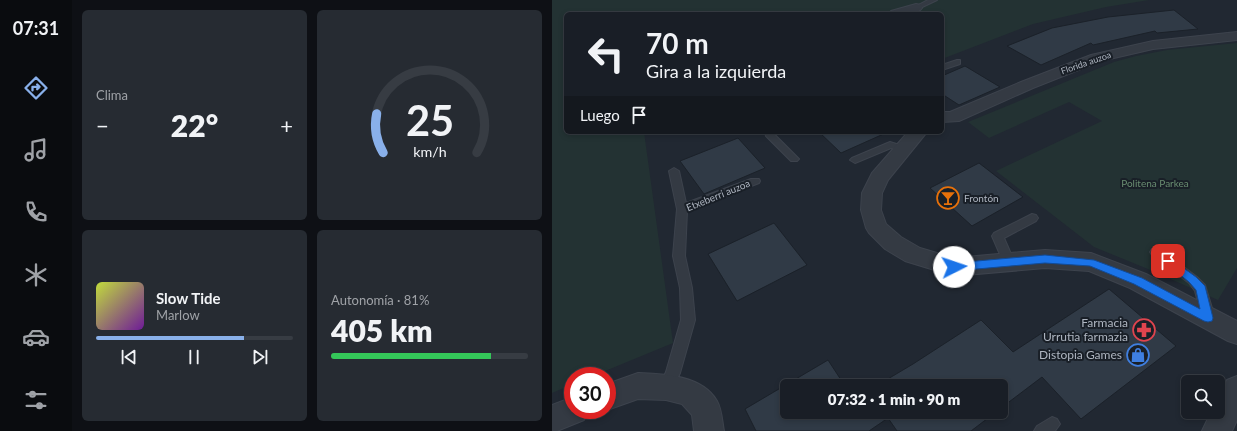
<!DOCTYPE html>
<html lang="es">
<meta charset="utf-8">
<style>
body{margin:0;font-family:Lato,sans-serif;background:#262b32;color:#f1f3f6;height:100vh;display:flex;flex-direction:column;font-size:15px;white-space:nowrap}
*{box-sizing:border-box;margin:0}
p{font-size:13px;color:#9fa2a7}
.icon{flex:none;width:22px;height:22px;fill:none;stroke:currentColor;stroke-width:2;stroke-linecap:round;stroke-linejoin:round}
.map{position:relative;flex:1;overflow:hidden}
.details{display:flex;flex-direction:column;gap:10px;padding:10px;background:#0e1015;width:480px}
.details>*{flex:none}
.guide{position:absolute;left:12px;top:12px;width:380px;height:122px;border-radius:6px;box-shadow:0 2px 6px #0003,0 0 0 1px #373c43;background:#191e26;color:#f1f3f6;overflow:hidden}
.tools{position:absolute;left:629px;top:375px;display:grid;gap:8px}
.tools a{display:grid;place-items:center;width:44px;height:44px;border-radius:6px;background:#191e26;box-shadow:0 2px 6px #0003,0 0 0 1px #373c43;font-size:20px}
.speed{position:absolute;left:12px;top:367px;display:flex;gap:8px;font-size:20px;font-weight:700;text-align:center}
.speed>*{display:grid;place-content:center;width:52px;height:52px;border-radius:50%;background:#191e26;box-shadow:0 2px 6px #0003,0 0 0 1px #373c43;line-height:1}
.speed .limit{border:6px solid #d22;background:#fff;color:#111}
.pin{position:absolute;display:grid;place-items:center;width:34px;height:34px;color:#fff;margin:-17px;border-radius:8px;box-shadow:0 2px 6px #0006}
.me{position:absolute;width:44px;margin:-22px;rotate:86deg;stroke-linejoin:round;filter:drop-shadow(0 0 3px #0008)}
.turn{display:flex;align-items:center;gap:14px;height:84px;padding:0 16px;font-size:18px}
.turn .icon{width:52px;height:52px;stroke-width:2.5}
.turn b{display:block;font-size:28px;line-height:34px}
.then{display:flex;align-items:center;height:38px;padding:0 16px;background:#0003;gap:8px;font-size:15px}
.big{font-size:30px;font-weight:800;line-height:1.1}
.details .card{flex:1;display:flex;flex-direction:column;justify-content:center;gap:6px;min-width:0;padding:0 14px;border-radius:6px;background:#262b32}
.details .dial{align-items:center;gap:0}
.dial svg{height:104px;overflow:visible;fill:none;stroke:#373c43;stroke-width:7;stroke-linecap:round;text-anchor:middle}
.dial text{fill:#f1f3f6;stroke:none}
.song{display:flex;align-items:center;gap:12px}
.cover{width:48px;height:48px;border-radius:6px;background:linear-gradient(135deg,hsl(70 70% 55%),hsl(280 70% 35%))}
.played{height:4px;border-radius:2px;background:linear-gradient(90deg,#89b0ea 75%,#373c43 75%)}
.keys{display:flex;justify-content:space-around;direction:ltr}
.heat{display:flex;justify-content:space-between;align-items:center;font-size:22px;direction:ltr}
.charge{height:6px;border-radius:3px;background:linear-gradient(90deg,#34c759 81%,#373c43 0)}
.details .tiles{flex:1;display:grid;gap:10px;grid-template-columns:repeat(2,1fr)}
.trip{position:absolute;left:228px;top:379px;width:228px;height:40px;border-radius:6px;background:#191e26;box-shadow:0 2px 6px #0003,0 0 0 1px #373c43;font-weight:800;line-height:40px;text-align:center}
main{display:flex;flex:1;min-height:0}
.menu{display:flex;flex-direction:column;width:72px;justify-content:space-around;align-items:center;background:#0a0c0f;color:#9fa2a7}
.menu .icon{width:28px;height:28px}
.menu .active{color:#89b0ea}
.menu b{font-size:18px;color:#f1f3f6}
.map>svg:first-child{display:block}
.green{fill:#233233}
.building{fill:#303a46;stroke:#1b2129}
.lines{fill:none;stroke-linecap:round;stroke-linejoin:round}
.lane-casing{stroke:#3d434d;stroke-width:2}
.street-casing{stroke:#3d434d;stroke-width:2}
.lane{fill:#343a43;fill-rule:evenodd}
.street{fill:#343a43;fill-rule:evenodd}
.route{fill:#1a73e8;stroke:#114b97}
.labels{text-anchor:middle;stroke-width:4;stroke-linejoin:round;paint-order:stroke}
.far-street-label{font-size:9px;fill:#aeb5c0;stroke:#191f27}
.park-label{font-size:10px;fill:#698d71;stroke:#191f27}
.street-label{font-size:10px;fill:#aeb5c0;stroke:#191f27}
.poi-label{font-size:10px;fill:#aeb5c0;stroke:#191f27;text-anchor:start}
.near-poi-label{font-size:12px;fill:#aeb5c0;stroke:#191f27;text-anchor:end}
</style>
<main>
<nav class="menu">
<b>07:31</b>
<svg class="icon active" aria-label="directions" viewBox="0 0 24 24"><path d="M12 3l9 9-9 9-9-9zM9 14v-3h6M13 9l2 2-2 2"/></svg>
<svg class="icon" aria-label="music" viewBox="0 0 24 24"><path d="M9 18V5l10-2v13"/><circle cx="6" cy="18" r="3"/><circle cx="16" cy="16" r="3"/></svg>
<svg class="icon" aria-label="phone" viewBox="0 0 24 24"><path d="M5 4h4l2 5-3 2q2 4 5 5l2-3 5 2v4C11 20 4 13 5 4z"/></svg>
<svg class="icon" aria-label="climate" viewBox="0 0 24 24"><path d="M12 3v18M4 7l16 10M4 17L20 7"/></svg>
<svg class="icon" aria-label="car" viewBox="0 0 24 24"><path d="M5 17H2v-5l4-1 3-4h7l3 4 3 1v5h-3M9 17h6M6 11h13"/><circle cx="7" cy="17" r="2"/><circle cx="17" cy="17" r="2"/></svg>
<svg class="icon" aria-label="filters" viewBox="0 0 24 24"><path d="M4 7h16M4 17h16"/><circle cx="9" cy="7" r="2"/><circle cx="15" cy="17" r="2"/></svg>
</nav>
<section class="details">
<div class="tiles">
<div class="card"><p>Clima</p>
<div class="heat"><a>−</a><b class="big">22°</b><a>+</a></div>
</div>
<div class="card dial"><svg viewBox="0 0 100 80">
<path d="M14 69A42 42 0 1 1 86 69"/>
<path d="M14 69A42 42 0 0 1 9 39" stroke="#89b0ea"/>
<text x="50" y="56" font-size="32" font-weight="700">25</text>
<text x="50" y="72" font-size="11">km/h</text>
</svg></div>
<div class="card">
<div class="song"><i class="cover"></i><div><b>Slow Tide</b><p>Marlow</p></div></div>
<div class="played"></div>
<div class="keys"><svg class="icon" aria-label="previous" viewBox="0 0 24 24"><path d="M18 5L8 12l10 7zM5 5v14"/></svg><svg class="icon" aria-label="pause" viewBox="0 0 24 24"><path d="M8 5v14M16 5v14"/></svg><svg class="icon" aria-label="next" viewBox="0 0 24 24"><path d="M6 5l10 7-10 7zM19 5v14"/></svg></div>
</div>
<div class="card"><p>Autonomía · 81%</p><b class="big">405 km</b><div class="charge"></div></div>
</div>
</section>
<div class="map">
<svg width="685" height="431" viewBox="0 0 685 431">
<rect width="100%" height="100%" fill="#212832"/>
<path class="green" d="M0,0H597L554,7L481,24L390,59V14H14V132H92L121,343L41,376H21V384L0,393Z
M685,43V268L666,300L596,269L542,247L444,171L550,121L517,102L437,138L416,122L562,62L584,56L615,50Z"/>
<path class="building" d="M622,10L646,29L605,33L603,31L541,45L539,43L489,65L455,46L500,28L556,17Z
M413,66L448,87L407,105L390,94V76Z
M267,132H336L289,153Z
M186,138L213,168L152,194L128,161Z
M427,163L471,197L420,226L378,188Z
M222,223L255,265L185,301L156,254Z
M557,289L624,346L529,419L490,377L449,408V386H324L361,364L429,320L461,352Z
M276,360L293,386H235V412H444L419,431H345L336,418L317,431H204L193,409Z"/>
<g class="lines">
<g class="lane-casing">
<path id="lane" d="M376,0H385L366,9L361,8Z
M405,60H408V64L390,70V65Z
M213,132H223L222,134L247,159L245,161H239L214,136Z
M338,142L354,147L356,149L351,152L339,148L303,163L298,160L300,158Z
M122,168L127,171L134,203L199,179H207L208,181L207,183L135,211L133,256L140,288L143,320L128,373L119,392L114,394L109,392L107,387L114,372L129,320L128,288L121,256L125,209L117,171Z
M480,214L484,215L486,218L484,221L452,238L463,263L461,266L457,268L453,266L440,236L442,233Z
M604,248L608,249L645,277L653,285L663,318L661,322L656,324L651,322L643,291L637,283L600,255L598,252L600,249Z
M500,417L505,419L508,424L503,431H482L485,426Z"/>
</g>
<g class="street-casing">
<path id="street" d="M364,4L369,5L370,8C364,17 347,14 337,14L339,11Z
M685,32V40L601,49L549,61L481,88L407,121L390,122V112H398L469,82L539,55L601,41Z
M356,132H375L336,180L330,193L329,210L334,224L349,237L368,248L402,258L493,250L539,253L594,274L685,321V344L676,341L578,288L537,271L493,268L402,276L353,261L333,249L317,233L314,228L309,210L310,193L320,173Z
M86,373C112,374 150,375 165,401C170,410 170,421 172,431H142L140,415L130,404L114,400L86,399L55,410H54L55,384Z
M685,376V420L680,431H650L659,412H666V398L675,380Z
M21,397V410H36L32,420L5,431H0V405Z"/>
</g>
<use href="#lane" class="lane"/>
<use href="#street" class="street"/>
</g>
<path class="route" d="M493,255L542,260L590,278L648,309L644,290L637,282L611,261L613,259H619L644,277L653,286L661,318L660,321L656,322L652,321L582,284L538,266L493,263L402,271L399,270L397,267L399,264L402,263Z"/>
<defs>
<g id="bar-ring" transform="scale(1.15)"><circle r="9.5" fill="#191f27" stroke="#e8710a" stroke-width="1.5"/><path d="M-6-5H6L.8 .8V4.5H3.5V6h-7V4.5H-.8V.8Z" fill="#e8710a"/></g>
<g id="pharmacy-ring" transform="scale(1.15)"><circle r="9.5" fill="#191f27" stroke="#e0444e" stroke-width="1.5"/><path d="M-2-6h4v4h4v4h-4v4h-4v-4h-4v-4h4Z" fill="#e0444e"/></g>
<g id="shop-ring" transform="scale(1.15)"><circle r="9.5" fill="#191f27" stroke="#3f7fe0" stroke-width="1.5"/><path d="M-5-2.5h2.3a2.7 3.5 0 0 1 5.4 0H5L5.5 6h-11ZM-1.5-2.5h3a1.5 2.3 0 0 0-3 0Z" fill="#3f7fe0"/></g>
</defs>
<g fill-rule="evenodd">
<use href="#bar-ring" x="396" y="198"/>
<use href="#pharmacy-ring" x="592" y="330"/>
<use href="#shop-ring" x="586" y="355"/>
</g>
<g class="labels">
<g class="far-street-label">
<text transform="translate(534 63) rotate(-19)" y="3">Florida auzoa</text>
</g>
<g class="park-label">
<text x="603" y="187">Politena Parkea</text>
</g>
<g class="street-label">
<text transform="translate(166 195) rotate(-22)" y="4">Etxeberri auzoa</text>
</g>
<g class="poi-label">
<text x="412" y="202">Frontón</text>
</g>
<g class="near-poi-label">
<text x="576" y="327">Farmacia<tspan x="576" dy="14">Urrutia farmazia</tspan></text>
<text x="570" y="359">Distopia Games</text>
</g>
</g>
</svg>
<div class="tools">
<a><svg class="icon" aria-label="search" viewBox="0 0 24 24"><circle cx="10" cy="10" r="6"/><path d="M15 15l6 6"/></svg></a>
</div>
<div class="speed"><div class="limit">30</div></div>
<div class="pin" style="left:616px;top:261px;background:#d93025"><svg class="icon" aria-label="arrive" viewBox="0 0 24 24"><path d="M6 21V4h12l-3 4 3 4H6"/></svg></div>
<svg class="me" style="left:402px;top:267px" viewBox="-20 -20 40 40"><circle r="19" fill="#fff"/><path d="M0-13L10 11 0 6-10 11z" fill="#1a73e8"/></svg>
<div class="trip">07:32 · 1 min · 90 m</div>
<div class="guide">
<div class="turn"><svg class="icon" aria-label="left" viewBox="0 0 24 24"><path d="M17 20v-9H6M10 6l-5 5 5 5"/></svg><div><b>70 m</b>Gira a la izquierda</div></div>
<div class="then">Luego<svg class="icon" aria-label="arrive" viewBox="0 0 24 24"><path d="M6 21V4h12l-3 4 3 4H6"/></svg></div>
</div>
</div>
</main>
